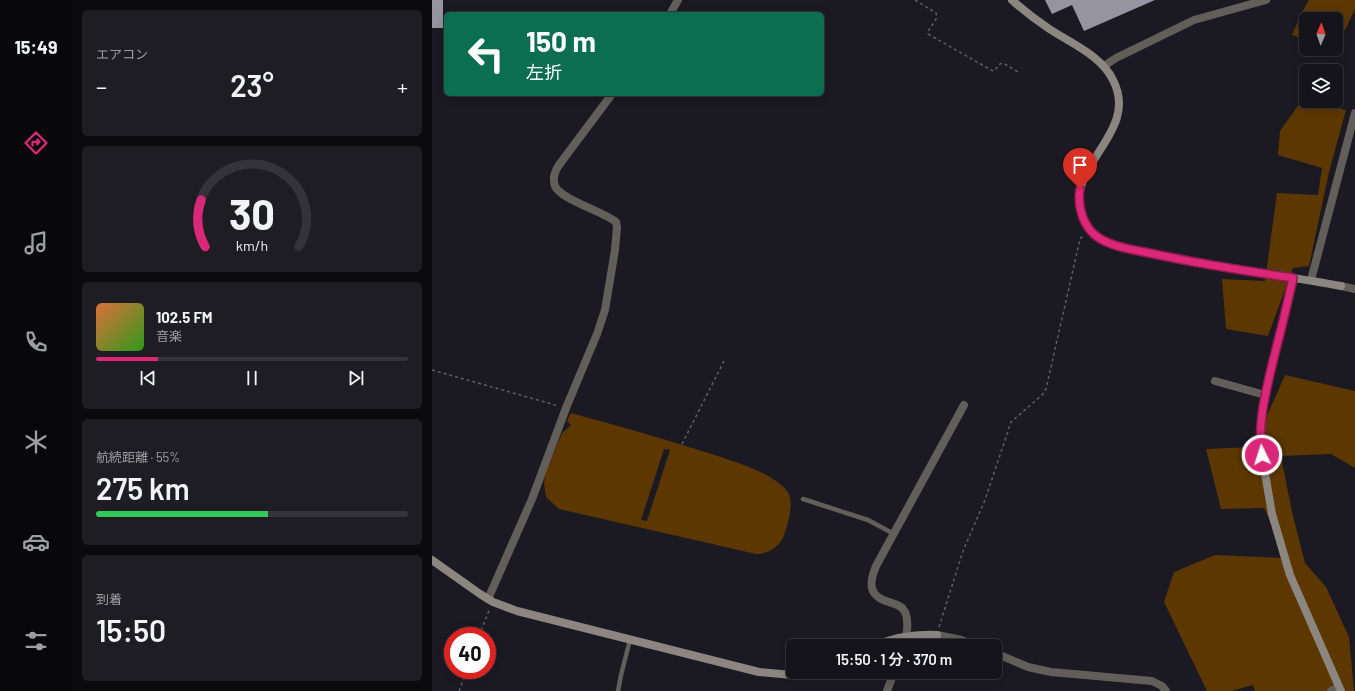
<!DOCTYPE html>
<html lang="ja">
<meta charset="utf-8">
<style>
body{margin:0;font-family:Barlow,"Noto Sans JP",sans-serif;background:#1d1d23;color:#f1f3f6;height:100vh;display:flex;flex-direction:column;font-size:15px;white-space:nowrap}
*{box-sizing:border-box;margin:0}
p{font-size:13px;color:#9d9ea2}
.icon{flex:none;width:22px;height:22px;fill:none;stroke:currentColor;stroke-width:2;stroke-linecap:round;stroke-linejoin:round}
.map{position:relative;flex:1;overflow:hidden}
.drawer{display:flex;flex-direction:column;gap:10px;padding:10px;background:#0b0b0e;width:360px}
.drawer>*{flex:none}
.guide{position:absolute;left:12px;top:12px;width:380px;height:84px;border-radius:6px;box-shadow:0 2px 10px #0003,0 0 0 1px #333339;background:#0b6e4f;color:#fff;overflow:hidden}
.needle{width:26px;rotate:2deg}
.fabs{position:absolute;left:867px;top:12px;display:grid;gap:8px}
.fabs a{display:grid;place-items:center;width:44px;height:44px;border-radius:6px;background:#14141a;box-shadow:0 2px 10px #0003,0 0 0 1px #333339;font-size:20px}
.speed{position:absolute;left:12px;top:627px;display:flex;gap:8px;font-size:20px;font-weight:700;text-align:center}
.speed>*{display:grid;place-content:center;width:52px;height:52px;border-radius:50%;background:#14141a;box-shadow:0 2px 10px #0003,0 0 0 1px #333339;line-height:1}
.speed .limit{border:6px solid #d22;background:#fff;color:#111}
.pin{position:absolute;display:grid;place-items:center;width:34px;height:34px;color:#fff;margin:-41px -17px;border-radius:50% 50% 50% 0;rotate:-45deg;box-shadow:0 0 4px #0007}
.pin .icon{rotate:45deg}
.me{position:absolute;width:44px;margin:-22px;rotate:356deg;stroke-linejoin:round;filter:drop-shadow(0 0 3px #0008)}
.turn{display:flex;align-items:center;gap:14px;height:84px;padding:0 16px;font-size:18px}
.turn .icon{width:52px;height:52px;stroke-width:2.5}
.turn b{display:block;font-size:28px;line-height:34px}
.big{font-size:30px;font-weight:600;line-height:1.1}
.drawer .card{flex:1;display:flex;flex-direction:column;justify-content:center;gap:6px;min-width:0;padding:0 14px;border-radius:6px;background:#1d1d23}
.drawer .dial{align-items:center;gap:0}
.dial svg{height:104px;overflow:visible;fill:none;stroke:#333339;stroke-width:7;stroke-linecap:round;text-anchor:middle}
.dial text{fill:#f1f3f6;stroke:none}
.song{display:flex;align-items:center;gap:12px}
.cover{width:48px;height:48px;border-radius:6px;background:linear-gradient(135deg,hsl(20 70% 55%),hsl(110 70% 35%))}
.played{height:4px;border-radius:2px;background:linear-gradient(90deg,#db2777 20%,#333339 20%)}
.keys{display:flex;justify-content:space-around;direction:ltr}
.heat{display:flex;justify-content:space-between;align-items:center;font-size:22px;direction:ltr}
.charge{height:6px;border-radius:3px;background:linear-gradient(90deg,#34c759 55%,#333339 0)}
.trip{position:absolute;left:354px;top:639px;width:216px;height:40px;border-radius:6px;background:#14141a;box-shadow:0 2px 10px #0003,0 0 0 1px #333339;font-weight:600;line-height:40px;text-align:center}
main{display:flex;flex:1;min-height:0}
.tabs{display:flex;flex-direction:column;width:72px;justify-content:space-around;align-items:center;background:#08080a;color:#9d9ea2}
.tabs .icon{width:28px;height:28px}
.tabs .current{color:#db2777}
.tabs b{font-size:18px;color:#f1f3f6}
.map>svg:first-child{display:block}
.green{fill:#5c3700;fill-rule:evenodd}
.building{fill:#9694a0}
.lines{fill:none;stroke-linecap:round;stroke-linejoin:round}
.path{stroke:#605f67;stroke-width:1.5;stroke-dasharray:3 3;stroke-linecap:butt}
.lane{stroke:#625f5b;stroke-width:4.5}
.street{stroke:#625f5b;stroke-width:8}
.secondary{stroke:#8b867f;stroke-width:8}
.route-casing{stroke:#8e194d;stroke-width:10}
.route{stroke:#db2777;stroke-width:7}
</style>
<main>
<nav class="tabs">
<b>15:49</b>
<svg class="icon current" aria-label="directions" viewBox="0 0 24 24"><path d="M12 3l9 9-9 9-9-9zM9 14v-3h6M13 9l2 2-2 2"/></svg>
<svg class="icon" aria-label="music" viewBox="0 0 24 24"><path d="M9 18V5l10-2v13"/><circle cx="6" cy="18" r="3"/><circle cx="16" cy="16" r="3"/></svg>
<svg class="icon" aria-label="phone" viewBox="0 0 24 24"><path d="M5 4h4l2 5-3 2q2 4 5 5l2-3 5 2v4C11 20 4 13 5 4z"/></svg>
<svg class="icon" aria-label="climate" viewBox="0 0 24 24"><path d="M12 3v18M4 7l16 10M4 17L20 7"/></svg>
<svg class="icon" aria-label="car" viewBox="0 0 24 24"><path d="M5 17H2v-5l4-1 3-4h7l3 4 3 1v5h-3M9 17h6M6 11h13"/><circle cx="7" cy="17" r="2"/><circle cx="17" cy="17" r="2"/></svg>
<svg class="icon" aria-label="filters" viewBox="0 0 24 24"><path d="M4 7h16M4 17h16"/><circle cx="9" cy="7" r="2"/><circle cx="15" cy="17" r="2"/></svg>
</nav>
<section class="drawer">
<div class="card"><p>エアコン</p>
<div class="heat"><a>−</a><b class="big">23°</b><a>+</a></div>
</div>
<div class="card dial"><svg viewBox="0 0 100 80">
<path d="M14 69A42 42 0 1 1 86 69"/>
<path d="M14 69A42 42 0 0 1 11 33" stroke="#db2777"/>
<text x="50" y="56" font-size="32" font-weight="700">30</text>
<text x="50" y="72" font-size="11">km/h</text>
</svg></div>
<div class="card">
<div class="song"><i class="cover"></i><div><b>102.5 FM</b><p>音楽</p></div></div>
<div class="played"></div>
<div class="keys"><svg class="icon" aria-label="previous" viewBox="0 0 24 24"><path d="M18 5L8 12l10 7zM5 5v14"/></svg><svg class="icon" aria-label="pause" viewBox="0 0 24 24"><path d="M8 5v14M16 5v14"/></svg><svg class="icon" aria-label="next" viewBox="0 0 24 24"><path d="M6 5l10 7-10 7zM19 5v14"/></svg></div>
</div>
<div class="card"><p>航続距離 · 55%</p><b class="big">275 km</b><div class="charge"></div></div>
<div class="card"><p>到着</p><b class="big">15:50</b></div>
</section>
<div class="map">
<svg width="923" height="691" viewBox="0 0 923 691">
<rect width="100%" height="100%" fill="#1b1a23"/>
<path class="green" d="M877,0H923V9L913,30L904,35V19H874V40L860,35L870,12Z
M870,100L914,110L897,172L877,266L861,268L836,336L794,329L790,279L833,281L845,193L886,195L890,168L846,155L848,131Z
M853,375L923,391V468L899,454L849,456L860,512L873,563L894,587L917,637L922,691H823L821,685L799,691H775L732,602L742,572L783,555L852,558L843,531L832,508L789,509L774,449L821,447Z
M139,413C184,425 229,438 273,452C297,460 339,471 355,491C363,501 356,524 352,535C348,547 336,554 324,554L127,509L114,497L112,483L114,472L130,433L139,425L135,421ZM232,449L238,450L215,521L209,520Z"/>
<path class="building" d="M0,0H11V28H0Z
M613,0H723L652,31L640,5L620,14Z"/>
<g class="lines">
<path class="path" d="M483,0L504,13C507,22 496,26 496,34L559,70L562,71L568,64L571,63L588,73
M0,370L127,406
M250,444L293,359
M507,627L531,551L553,500L579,422L610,395L614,389L648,239L652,235
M47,636L58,608
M27,691L35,670"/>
<path class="lane" d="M371,499L436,520L462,534
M186,691L189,675L198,640"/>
<path class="street" d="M238,14L246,0
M672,66L684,58L762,20L834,0
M879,280L923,113
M909,286L923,289
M783,381L833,395
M56,599L100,499L134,408L165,334L173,310L183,250L185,227L184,222C172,212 128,199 123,186C120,178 123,171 127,165L180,94
M505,635L529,640L546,646
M472,646C475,637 478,617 471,609C468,605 462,604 457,602C436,596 437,583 444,566L532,405
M563,653L596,667L619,672L720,681L730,686L734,691
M455,691L462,672
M899,691L907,687"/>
<path class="secondary" d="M580,0C591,10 604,20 616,28C638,43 669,55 681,80C708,132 635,164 649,211C652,221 658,232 667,238C685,248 708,251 728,255C788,268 849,275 909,286
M861,278L833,395L829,420L828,444L840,514L858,575L909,691
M0,560L48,594L61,602L85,611L327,672L360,675L376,672
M442,646C463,637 483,634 505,635"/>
</g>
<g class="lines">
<g class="route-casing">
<path id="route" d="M648,189C645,206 651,228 667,238C683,248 704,250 722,254C768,264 815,271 861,278C855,306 848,334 841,361C834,392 825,423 830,455"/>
</g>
<use href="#route" class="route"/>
</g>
</svg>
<div class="fabs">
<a><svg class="needle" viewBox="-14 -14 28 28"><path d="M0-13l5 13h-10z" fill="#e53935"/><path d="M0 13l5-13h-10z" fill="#9d9ea2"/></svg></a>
<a><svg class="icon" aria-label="layers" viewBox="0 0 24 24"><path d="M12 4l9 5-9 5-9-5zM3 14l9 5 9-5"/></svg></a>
</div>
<div class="speed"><div class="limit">40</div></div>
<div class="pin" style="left:648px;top:189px;background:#d93025"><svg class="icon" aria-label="arrive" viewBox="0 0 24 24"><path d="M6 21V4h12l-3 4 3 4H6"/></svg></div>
<svg class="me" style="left:830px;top:455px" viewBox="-20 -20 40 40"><circle r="17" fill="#db2777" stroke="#fff" stroke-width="3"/><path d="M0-11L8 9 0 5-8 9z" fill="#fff"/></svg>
<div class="trip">15:50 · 1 分 · 370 m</div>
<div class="guide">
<div class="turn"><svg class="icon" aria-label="left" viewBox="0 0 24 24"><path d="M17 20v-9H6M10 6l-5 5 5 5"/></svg><div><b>150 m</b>左折</div></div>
</div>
</div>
</main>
